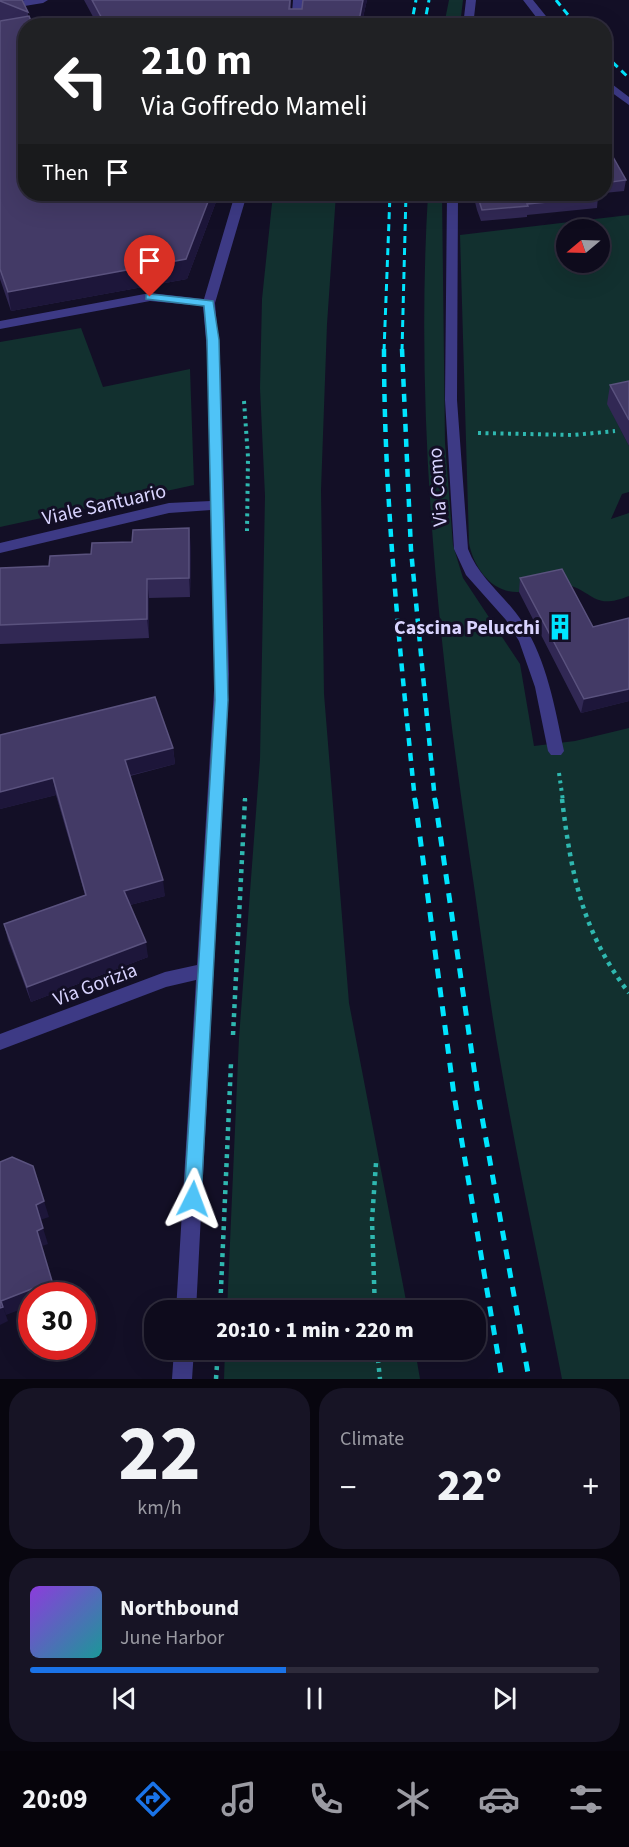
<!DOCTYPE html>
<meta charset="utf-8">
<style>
body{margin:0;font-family:"Source Sans 3",sans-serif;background:#171425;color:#f1f3f6;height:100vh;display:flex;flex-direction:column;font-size:22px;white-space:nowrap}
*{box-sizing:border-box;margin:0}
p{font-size:20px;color:#9b9ba3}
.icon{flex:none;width:33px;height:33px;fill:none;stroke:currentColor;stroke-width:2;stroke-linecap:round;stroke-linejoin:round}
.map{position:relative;height:1379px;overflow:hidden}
.side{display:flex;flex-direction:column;gap:9px;padding:9px;background:#08060f;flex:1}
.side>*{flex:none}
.banner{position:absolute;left:18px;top:18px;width:594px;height:183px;border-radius:24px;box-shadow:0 6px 24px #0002,0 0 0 2px #2e2b3b;background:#202124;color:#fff;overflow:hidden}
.needle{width:39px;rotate:251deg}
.tools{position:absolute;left:556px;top:219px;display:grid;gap:12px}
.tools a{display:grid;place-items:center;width:54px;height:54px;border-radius:50%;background:#0e0b1c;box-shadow:0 6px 24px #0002,0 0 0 2px #2e2b3b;font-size:30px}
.speed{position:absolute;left:18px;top:1282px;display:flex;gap:12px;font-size:30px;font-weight:700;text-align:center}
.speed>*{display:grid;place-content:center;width:78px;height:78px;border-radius:50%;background:#0e0b1c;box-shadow:0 6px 24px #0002,0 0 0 2px #2e2b3b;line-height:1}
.speed .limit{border:9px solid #d22;background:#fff;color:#111}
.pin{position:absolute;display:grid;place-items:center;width:51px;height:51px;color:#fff;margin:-62px -26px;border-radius:50% 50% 50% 0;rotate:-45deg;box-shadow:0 0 6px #0007}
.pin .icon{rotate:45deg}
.me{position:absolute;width:66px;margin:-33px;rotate:3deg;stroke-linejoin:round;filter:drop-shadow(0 0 4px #0008)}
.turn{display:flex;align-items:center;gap:21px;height:126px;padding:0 24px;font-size:27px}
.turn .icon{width:78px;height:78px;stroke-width:2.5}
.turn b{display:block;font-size:42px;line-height:51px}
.then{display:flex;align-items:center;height:57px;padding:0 24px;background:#0003;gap:12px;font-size:22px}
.big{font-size:45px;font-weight:800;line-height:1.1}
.side .card{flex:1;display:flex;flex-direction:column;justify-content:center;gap:9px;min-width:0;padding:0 21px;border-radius:24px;background:#171425}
.side .dial{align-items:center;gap:0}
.dial b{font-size:78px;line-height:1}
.song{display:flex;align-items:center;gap:18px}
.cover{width:72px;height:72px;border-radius:9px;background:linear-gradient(135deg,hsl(270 70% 55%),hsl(180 70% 35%))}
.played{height:6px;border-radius:3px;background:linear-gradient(90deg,#1a73e8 45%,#2e2b3b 45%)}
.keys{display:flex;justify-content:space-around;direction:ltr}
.heat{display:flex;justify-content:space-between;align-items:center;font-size:33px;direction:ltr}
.side .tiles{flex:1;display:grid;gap:9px;grid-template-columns:1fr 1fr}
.card:last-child{grid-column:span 2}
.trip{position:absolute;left:144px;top:1300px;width:342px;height:60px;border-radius:24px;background:#0e0b1c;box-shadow:0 6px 24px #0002,0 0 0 2px #2e2b3b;font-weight:800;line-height:60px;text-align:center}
.dock{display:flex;height:96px;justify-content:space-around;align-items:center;background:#06040b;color:#9b9ba3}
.dock .icon{width:42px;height:42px}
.dock .selected{color:#1a73e8}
.dock b{font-size:27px;color:#f1f3f6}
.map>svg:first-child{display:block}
.green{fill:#12302f;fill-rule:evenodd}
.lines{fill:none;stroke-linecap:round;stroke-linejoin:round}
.path-far1{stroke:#2fb8b0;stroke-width:4;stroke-dasharray:3 4.5;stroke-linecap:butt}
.path{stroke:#2fb8b0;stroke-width:4.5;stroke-dasharray:4 5;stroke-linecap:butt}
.minor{fill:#3d3a85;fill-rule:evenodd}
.rail-far2{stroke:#00e5ff;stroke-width:3;stroke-dasharray:7 5;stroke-linecap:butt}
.rail-far1{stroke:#00e5ff;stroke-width:4.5;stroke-dasharray:8 7;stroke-linecap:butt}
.rail{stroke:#00e5ff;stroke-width:5;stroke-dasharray:10 9;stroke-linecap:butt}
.wall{fill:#312854}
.shaded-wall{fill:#1d163a}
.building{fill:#433a66;stroke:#5a527e;stroke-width:1.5}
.route{fill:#4fc3f7;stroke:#337fa1;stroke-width:1.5}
.labels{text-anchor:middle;stroke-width:6;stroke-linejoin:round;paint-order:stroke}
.street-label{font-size:20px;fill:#d9d4ff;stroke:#130f26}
.poi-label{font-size:20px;font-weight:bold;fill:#d9d4ff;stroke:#130f26;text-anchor:end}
</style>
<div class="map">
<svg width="629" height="1379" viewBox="0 0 629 1379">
<rect width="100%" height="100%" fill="#130f26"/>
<path class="green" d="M449,0H463L460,25H444Z
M273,194H336L327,324L321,490L324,694L349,1003L408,1311H227L239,1038L260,759L265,496L260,388L262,299Z
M428,194H442L445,443L453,545L463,578L520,664L534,746L575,741L629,728V1379H562C542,1275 519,1171 501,1066C488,995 480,924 469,852C437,635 415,413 428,194Z
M629,215V400L613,415L629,446V492L622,494L611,519L629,513V596C592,611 594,590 564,584C549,581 533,591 518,592C491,593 473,566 469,543L460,235ZM567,230H600V262H567Z
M81,328L103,387L190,369L194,485L0,527V342Z
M225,1350H415L420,1379H224Z"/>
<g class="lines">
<path class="path-far1" d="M244,401L248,457L247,531
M478,433L574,435L615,431
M559,773L563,801
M245,801V796"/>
<path class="path" d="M562,799C571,873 582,932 629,993
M233,1035L245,799
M220,1311L231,1063
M375,1311L372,1220L376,1163
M377,1350L380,1379
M216,1379L218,1350"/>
<path class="minor" d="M25,0H48L43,3L0,10V4Z
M293,0H303L301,26H291Z
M466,0H476L473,26H463Z
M523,0H533L554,26H543Z
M604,78L629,97V105L604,87Z
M235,194H247L215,303L221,375L229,674L196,1311H176L196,980L166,987L0,1050V1034L165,972L197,965L215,674L211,510L169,513L0,553V543L169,503L211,501L209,375L203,306L150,301L0,329V321L150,293L204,299Z
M447,194H458L457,400L468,549C479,579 506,596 523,623C547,662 555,707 564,751L561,755H551L548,751L535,687L519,641L506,620L466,575L454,549L445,400Z
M174,1350H194L192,1379H172Z"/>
<path class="rail-far2" d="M556,0L577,26
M411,26L416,0
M424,26L429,0
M604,54L629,78
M384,351L390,194
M402,351L406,194"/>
<path class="rail-far1" d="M384,349C384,500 400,651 415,801
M402,349L411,550L435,801"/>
<path class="rail" d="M415,799L454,1095L502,1379
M435,799L477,1089L529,1379"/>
</g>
<path class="wall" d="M0,0L28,12V16L26,194H219L187,279L11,311L0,279V21H2L0,20Z
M84,0H291V9H302L303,0H367L361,26H98Z
M604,141L626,180L624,191L604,193Z
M473,194H603H597L598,197L597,208L527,215V217L481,221L477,210Z
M629,381V446L607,404L610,385Z
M191,547L190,597L149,598V638L0,644V568L49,566L91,554Z
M520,578L593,627L629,618V701L581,713L519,592Z
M0,735L173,748L175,764L130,776L165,896L130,905L148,957L31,1002L8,940L4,924L85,895L56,795L0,809Z"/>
<path class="shaded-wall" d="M363,0H367L361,26H358Z
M211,194H219L187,279L11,311L8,292Z
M189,528L191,547L190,597L189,578Z
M147,579L149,598V638L147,619Z
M629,689V701L581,713L584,699Z
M173,748L175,764L127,776L125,760Z
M53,778L56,795L0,809V792Z
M163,880L165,896L126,906L124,891Z
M146,942L148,957L31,1002L27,987Z
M44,1201L49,1217L40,1220L36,1205Z
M43,1228L48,1244L42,1246L37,1231Z
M52,1281L57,1295L32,1296V1305L6,1315L1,1301Z
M3,1307L8,1321L0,1325V1308Z"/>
<path class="building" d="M0,0H22L28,12L0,1Z
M92,0H290L289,9H302L303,0H363L358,26H106Z
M29,16L33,26H26V194H211L186,259L8,292L0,269V21Z
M604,141L626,180L604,183Z
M477,194H597L598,197L527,204L528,206L482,210Z
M629,381V420L610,385Z
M189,528V578L147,579V619L0,625V568L49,566L50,556L91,554L92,543L132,542L133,530Z
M562,569L593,627L629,618V689L584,699L520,578Z
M155,697L173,748L125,760L163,880L124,891L146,942L27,987L4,924L86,895L53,778L0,792V735Z
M12,1157L33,1166L44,1201L36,1205L43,1228L37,1231L52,1281L1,1301L3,1307L0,1308V1162Z"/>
<path class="route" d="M150,294L213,301L219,340L228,700L201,1199L199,1205L193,1208L186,1205L184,1199L215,700L207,340L204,306L146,299V295Z"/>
<defs>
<g id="building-bare" transform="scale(2.07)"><path d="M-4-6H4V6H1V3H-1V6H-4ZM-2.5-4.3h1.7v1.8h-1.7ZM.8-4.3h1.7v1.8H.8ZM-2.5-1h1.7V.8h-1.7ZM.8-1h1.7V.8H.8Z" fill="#00e5ff" stroke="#130f26" stroke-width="2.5" paint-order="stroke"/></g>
</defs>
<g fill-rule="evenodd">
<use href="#building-bare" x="560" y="627"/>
</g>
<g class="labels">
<g class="street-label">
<text transform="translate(437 487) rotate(-94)" y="7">Via Como</text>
<text transform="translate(104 504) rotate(-13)" y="7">Viale Santuario</text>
<text transform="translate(95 984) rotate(-21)" y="7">Via Gorizia</text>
</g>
<g class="poi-label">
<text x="540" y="634">Cascina Pelucchi</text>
</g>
</g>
</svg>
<div class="tools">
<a><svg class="needle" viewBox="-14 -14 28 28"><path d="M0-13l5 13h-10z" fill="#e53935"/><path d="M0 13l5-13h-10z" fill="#9b9ba3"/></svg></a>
</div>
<div class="speed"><div class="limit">30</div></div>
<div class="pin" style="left:150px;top:297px;background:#d93025"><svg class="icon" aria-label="arrive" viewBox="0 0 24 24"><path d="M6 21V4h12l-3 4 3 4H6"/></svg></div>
<svg class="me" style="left:193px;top:1199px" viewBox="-20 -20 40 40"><path d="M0-17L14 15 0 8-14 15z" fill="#4fc3f7" stroke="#fff" stroke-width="4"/></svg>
<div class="trip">20:10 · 1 min · 220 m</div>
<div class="banner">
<div class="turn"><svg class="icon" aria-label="left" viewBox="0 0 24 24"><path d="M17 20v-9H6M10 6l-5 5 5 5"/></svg><div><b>210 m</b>Via Goffredo Mameli</div></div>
<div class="then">Then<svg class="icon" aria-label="arrive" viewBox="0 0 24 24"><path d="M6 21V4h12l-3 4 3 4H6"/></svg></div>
</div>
</div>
<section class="side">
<div class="tiles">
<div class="card dial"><b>22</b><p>km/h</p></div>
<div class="card"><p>Climate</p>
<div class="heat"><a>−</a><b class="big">22°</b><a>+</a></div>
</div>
<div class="card">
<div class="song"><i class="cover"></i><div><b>Northbound</b><p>June Harbor</p></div></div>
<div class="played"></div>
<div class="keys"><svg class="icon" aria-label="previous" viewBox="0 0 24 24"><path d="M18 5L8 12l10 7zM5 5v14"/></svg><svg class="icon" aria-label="pause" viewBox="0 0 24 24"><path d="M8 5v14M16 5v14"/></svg><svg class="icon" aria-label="next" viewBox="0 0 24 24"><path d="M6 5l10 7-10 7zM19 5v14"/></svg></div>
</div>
</div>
</section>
<nav class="dock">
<b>20:09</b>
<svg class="icon selected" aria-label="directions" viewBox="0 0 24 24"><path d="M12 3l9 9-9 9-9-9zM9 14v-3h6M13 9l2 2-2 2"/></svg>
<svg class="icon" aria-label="music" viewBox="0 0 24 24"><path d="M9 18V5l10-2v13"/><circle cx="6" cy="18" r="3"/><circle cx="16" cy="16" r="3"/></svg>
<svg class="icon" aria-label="phone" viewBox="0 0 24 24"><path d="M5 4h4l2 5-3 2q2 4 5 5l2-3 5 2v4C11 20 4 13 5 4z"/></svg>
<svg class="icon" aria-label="climate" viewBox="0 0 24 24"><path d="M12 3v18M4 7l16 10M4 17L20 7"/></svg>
<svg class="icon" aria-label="car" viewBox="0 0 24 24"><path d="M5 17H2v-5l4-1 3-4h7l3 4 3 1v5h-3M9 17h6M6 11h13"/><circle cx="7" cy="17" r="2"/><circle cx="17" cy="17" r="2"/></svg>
<svg class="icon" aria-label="filters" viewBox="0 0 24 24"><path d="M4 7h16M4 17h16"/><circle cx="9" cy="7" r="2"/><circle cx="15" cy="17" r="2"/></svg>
</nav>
